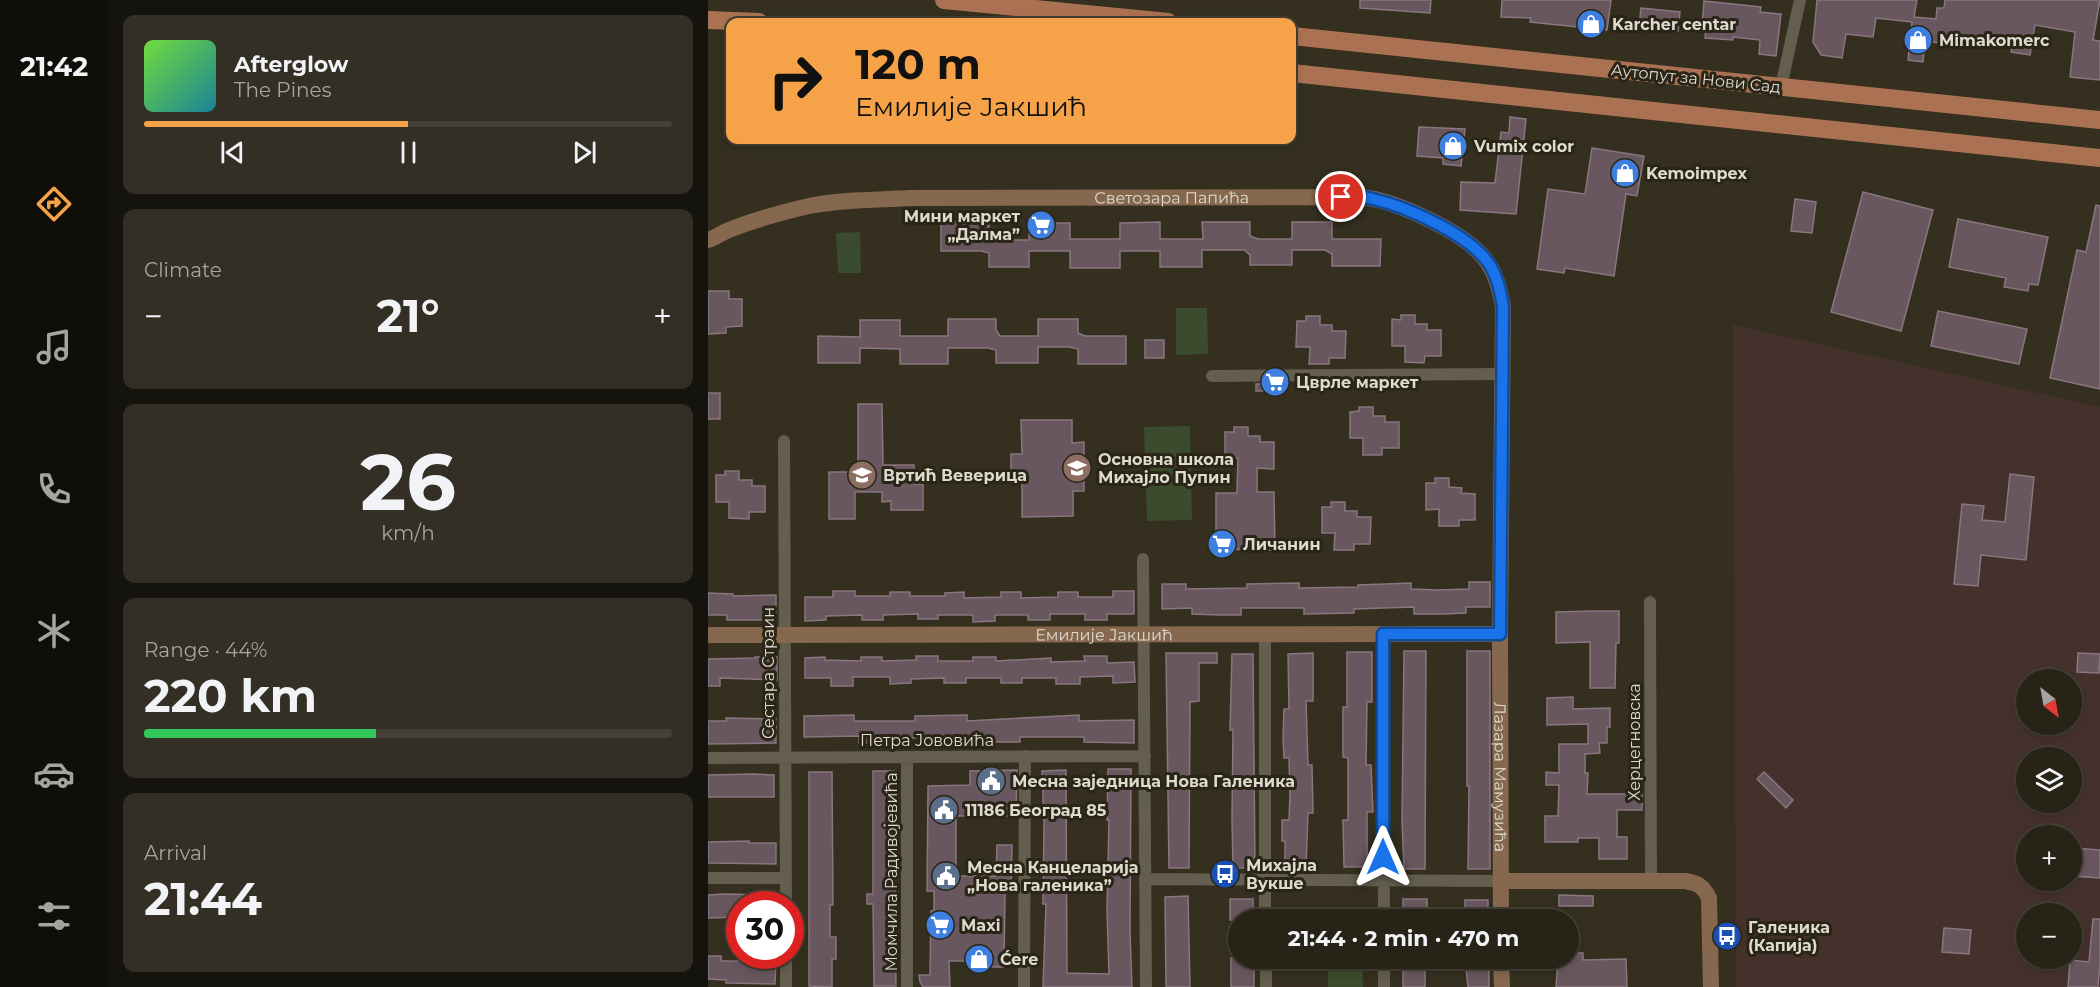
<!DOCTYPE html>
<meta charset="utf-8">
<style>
body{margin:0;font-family:Montserrat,sans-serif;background:#332f24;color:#f1f3f6;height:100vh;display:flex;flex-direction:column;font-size:22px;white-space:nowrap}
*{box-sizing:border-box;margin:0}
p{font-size:20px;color:#a4a4a1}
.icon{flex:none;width:33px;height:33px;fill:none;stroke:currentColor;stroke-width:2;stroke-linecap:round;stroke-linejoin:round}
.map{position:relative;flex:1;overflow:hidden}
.side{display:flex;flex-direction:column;gap:15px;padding:15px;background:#15130d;width:600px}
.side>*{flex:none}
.banner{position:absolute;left:18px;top:18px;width:570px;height:126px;border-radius:12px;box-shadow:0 3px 9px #0003,0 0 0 2px #434036;background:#f6a248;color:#111;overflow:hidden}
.needle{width:39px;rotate:149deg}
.fabs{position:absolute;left:1308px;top:669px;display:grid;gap:12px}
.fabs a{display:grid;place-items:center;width:66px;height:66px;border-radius:50%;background:#272317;box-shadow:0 3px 9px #0003,0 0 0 2px #434036;font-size:30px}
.speed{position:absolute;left:18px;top:891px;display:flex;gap:12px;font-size:30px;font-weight:700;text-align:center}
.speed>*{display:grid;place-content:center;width:78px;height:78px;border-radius:50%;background:#272317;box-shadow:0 3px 9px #0003,0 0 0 2px #434036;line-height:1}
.speed .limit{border:9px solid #d22;background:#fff;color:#111}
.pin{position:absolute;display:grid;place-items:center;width:51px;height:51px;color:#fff;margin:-26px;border:3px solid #fff;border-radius:50%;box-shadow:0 2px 6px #0007}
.me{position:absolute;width:66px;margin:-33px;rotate:0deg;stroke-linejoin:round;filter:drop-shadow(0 0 4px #0008)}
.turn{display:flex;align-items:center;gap:21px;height:126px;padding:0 30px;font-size:27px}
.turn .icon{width:78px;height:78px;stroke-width:2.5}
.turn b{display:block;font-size:42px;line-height:51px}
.big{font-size:45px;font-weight:700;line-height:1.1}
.side .widget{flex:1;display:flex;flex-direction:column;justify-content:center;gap:9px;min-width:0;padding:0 21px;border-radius:12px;background:#332f24}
.side .dial{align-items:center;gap:0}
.dial b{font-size:78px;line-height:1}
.song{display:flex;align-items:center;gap:18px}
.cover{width:72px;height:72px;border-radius:9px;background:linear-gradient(135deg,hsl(100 70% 55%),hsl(190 70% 35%))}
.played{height:6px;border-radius:3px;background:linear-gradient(90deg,#f6a248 50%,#434036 50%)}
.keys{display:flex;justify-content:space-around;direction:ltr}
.heat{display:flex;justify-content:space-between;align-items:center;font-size:33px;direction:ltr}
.charge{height:9px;border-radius:4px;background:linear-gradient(90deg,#34c759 44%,#434036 0)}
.trip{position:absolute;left:520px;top:909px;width:351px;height:60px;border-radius:30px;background:#272317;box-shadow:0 3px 9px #0003,0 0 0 2px #434036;font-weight:700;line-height:60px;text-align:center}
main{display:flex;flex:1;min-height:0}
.tabs{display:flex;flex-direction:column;width:108px;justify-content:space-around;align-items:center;background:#100e09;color:#a4a4a1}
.tabs .icon{width:42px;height:42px}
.tabs .active{color:#f6a248}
.tabs b{font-size:27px;color:#f1f3f6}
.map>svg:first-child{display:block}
.industrial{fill:#45312c;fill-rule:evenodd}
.green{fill:#3a4c2d}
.building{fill:#69575f;stroke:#89767f;stroke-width:1.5}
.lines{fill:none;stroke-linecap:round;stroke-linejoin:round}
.street{stroke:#635e4d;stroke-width:12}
.secondary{stroke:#86684f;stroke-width:16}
.primary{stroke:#aa7252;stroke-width:18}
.route-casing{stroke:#114b97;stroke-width:15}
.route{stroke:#1a73e8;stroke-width:10}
.labels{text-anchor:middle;stroke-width:6;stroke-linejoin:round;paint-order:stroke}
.poi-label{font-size:16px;font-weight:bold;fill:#dddad0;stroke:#2a2516;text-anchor:start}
.street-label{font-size:16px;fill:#dddad0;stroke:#2a2516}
</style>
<main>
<nav class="tabs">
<b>21:42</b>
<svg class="icon active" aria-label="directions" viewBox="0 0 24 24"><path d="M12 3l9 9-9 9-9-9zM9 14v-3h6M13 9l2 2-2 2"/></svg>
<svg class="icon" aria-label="music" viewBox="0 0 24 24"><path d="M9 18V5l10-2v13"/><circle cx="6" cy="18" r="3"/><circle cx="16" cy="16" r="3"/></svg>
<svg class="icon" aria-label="phone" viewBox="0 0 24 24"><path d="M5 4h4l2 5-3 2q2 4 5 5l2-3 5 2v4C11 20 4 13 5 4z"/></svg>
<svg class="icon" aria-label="climate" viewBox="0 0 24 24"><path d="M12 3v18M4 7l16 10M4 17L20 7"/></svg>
<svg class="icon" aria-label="car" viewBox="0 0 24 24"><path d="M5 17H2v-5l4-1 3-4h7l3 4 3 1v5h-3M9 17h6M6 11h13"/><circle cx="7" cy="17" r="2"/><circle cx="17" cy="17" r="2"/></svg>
<svg class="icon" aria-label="filters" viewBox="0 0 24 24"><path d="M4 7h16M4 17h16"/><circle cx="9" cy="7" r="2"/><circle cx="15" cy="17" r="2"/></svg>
</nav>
<section class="side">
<div class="widget">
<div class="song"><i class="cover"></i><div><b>Afterglow</b><p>The Pines</p></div></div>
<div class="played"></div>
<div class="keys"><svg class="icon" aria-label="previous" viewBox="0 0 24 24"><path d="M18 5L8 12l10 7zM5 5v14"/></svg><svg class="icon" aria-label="pause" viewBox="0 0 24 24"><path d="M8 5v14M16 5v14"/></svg><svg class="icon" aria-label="next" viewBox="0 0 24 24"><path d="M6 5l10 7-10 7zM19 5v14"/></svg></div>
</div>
<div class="widget"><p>Climate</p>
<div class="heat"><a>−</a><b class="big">21°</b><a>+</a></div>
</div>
<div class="widget dial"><b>26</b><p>km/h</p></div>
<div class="widget"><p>Range · 44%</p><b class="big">220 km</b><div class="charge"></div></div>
<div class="widget"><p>Arrival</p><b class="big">21:44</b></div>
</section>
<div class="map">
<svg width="1392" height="987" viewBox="0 0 1392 987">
<rect width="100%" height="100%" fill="#342f1f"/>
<path class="industrial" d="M1025,325L1392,407V987H1028ZM1318,680H1364V724H1318ZM1318,758H1364V802H1318ZM1318,836H1364V880H1318ZM1318,914H1364V958H1318Z"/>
<path class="green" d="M152,232L153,273H130L128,233Z
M468,308H499L500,354L468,355Z
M482,426L484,520L439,521L436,427Z
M654,960L655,987H620V961Z"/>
<path class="building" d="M652,0H723L722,13L652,8Z
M794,0H903L899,30L822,22L823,18L793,17Z
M1109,0H1209L1206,17L1228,19L1229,8H1236L1237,0H1392L1385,40L1392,41V80L1362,77L1367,32L1327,25L1322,55L1303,52L1304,45L1261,39L1260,47L1217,41L1215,62L1200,60L1204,22L1168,18L1165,37L1138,34L1134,58L1113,55L1105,42Z
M996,1L1053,7L1052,12L1073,14L1068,56L1051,54L1052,40L1025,37V40L997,38L998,26L994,25Z
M933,8L972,12L970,31L931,27Z
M802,117L818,119L808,214L752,210L753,182L787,183L793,132L801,133Z
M711,127L757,129L753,166L735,164V158L709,156Z
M884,148L936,156L929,196L918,194L906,276L857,268L856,273L829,269L840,189L877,194Z
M1155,192L1225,210L1193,331L1123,312Z
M1087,199L1108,202L1104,233L1083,231Z
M1388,205L1392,206V389L1342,378L1369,250L1378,252Z
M1250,219L1340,237L1330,285L1321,284L1320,291L1296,287L1298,278L1241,267Z
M233,222H281V232L285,240H321V223H362V239H412V223L452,222V239H495L494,222H542V236L550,239H584V222H624V239H673L672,266H624V254L617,250H584V265H542V255L536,250H494V267H452V251H412V268H362V251H321V267H281V253L273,251H233Z
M0,291H21V299H34V326L18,327V333L0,334Z
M1230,311L1319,329L1311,364L1223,346Z
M693,315H707V324H719V330H733V356H717L716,363L697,362V346H684V319L693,320Z
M598,316H612V325H624V331H638L637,358H621V364H601L602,347H588L589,321H598Z
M240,319H288V330L292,336H330V319H370V333L377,336H418V364H370V349L361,347H330V363H288V350L280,348H240V364H192V349L152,348V363H110V336L152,337V320H192V336H240Z
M437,340H456V358H437Z
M548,384H574V391H548Z
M0,393H12V419H0Z
M150,404H174L175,465H206V484H215V510H183V501L174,502V492H147V519H121V472H150Z
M651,407H665V416H677V422H691V448H674V455H655V438H642V412L651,411Z
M313,420H364V443L376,442V491H365V516L314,517V482H303V454H314Z
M526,427H540V436H552V442H566V469L549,468V492H566L567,550L508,549V493H529L530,458H517V432H526Z
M17,471H31V480H44V486H57V512H41V519L21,518V502H8V475H17Z
M1302,474L1326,477L1318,560L1273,555L1270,586L1246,584L1254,504L1276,506L1274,520L1297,522Z
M727,478H741V487L754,488L753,493L767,494V520H751V526H731V509L718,510V483H727Z
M623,502H637V511H649V517H663L662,544H646V550H626L627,533H614V507H623Z
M761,582H782V607H758V613L735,614H706V607L646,609V613L596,614V608H533V615H511L484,614V608L454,609V584H478V589L539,588V584L591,583V588L650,587V585L703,583V589L730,590L761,589Z
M125,591H147V596H182V592H202V596H237V593L256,592V598L293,597V592H313V598L350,597V592H370V597H405V591H426V614H399V620H377V614H342V620H320V615H287V621L265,622V615H230V619H210V614L175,615V620H154V615L118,616V620L97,621V597H125Z
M0,593L25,594V596L68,595V620H19V615H0Z
M887,611H911V643H908L907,688H882V642L848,643V612Z
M696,651H718L717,869H696L694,820Z
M759,651H782V869H760L761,786H759Z
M639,652H664V702H659L658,765H663L665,812H659V867H636L635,820H640V758L635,757V707H639Z
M458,653H509V663H491V701L482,702L481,868H461Z
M605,653V701H598L600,765H604L605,813H600L598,868H577V841H574V820H581L582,794L581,758H576L575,737L576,709H581L580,654Z
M1370,653L1392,654L1391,673L1369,672Z
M524,654H545L547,868H525L524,820L525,730H522Z
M208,656H230V661H265V657H288V661L343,658V662L377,661L376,656H399V663L426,662L427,682L405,683V676L372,677V684H348V678H314V683H293V678H258V683H236V678L203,679V683L182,684V677H145V686H123V678H97V658L117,657V660L153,661V657H174V661L208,660Z
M47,657H69V680L12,678V686H0V659L47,658Z
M865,697V709L902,708V727H899V743H891L892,753L877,754V773H880L879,794H934V810H909V837H919V859H891V838H870V842H837V816H850L851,785H838V772L851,773V744H880V724L839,725V698Z
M146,715V721H207V716L259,715V721L371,715V721L426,720V743L376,742V737H312V742H264V737H230L202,738V743H151V736L96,737V716Z
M18,718L68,719V743L0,744V721H18Z
M400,769H423L422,932L424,987H335L338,904H335L336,824L334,771L358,770L359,973L401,974L399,911L401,820H399Z
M309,770L308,816H248V876H288L289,845H304L303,891H297L296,967H269V961H241L242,987H215L212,982L211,975H222L223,911H226V891H219L220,786L262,785V771Z
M165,771H186L188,986H166L165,904H159V894H165Z
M101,772H124L125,905H122V937H128V959H124V987L101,986Z
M1056,772L1085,800L1078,808L1049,779Z
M45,774L66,775V797H0V775Z
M41,841V843H68V864L0,863V842Z
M1366,848L1392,850V878L1364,876Z
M16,894L68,895L67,904H32V917L0,918V895Z
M851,895L885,896V906H851Z
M480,896L482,987H458L457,897Z
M522,899H545V920H522Z
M695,899H719V919H695Z
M757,900H780V920H757Z
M1385,919H1392V963L1390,987H1360L1362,960L1381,962Z
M531,926V949H522L521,927Z
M1236,928L1263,930L1261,954L1234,952Z
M861,953H875V960L918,959L919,987H848L850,958H861Z
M0,956H13V961H68L67,984L18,983V980L0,979Z
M523,958H546V987H523Z
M695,958H717V987H695Z
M757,958H781V987H760Z"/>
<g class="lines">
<path class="street" d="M1073,87L1092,0
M504,376L795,374
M76,441L78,904
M435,559L438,987
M942,602L943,882
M557,635V920
M675,635L676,920
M0,758L437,756
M0,878H78
M438,879L793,881
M558,958V987
M676,958V987
M78,987V956
M199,987V757
M316,987L317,756"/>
<g class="secondary">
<path id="s1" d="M0,240C8,238 13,233 21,230C46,220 75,212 101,206C135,199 170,200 204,198L653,197C687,200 756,232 777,259C788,273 792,290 795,307L792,634L793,920"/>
<path id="s2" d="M0,635L792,634"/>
<path d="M793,881H977C990,883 995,886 1001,898L1003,987"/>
<path d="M793,958L794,987"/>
</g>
<path class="primary" d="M236,0L460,22
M0,20L51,22
M584,36L1392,120
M584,73L1392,158"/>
</g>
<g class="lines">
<g class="route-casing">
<path id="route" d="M633,197C644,197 655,196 665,199C700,207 765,236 783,267C790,279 793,293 795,307L792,634H675V857"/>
</g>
<use href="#route" class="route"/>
</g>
<defs>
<g id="shop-disc" transform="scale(1.5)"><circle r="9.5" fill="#3f7fe0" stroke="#2a2516"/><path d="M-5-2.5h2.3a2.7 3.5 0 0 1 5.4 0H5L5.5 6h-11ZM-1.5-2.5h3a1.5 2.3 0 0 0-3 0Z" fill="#fff"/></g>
<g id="supermarket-disc" transform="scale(1.5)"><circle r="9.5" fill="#3f7fe0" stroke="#2a2516"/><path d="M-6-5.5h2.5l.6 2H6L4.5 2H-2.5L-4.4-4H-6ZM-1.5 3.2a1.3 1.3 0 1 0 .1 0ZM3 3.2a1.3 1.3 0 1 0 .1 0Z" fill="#fff"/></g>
<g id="school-disc" transform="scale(1.5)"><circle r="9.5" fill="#8d6e63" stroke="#2a2516"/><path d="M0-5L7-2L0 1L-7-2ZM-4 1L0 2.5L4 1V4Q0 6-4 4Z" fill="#fff"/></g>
<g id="civic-disc" transform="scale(1.5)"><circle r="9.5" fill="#5c6f8a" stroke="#2a2516"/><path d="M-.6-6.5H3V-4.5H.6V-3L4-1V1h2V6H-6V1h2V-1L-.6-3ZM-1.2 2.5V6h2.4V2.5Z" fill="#fff"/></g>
<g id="bus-disc" transform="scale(1.5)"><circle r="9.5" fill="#1a4fb4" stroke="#2a2516"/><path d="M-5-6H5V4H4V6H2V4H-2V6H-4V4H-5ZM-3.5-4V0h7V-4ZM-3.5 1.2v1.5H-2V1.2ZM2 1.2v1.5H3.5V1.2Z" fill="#fff"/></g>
</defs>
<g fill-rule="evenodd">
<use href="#shop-disc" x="883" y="24"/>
<use href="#shop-disc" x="1210" y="40"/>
<use href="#shop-disc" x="745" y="146"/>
<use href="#shop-disc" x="917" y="173"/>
<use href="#supermarket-disc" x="333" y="225"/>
<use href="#supermarket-disc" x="567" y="382"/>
<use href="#school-disc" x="369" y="468"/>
<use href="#school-disc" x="154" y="475"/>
<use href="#supermarket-disc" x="514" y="544"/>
<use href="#civic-disc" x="283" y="781"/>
<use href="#civic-disc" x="236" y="810"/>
<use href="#bus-disc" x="517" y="874"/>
<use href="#civic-disc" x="238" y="876"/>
<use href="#supermarket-disc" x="232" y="925"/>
<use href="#bus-disc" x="1019" y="936"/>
<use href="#shop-disc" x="271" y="959"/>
</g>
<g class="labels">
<g class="poi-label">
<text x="904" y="30">Karcher centar</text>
<text x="1231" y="46">Mimakomerc</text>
<text x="766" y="152">Vumix color</text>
<text x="938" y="179">Kemoimpex</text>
<text x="312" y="222" text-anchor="end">Мини маркет<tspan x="312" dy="18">„Далма”</tspan></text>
<text x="588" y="388">Цврле маркет</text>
<text x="390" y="465">Основна школа<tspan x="390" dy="18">Михајло Пупин</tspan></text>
<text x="175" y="481">Вртић Веверица</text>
<text x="535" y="550">Личанин</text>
<text x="304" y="787">Месна заједница Нова Галеника</text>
<text x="257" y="816">11186 Београд 85</text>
<text x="538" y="871">Михајла<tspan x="538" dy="18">Вукше</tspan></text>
<text x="259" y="873">Месна Канцеларија<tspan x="259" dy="18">„Нова галеника”</tspan></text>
<text x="253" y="931">Maxi</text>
<text x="1040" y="933">Галеника<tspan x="1040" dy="18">(Капија)</tspan></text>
<text x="292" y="965">Ćere</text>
</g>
<g class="street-label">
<text transform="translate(988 78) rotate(6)" y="6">Аутопут за Нови Сад</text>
<text dy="6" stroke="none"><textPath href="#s1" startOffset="470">Светозара Папића</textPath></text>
<text dy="6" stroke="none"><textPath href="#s2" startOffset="396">Емилије Јакшић</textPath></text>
<text transform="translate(60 673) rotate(-90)" y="6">Сестара Страин</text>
<text x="219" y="746">Петра Јововића</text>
<text transform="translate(926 742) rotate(-90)" y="6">Херцегновска</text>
<text dy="6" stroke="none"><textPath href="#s1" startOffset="1322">Лазара Мамузића</textPath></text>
<text transform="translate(183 872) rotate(-90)" y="6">Момчила Радивојевића</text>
</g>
</g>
</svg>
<div class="fabs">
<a><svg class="needle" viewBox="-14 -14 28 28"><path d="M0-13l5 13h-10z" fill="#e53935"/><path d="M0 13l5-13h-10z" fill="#a4a4a1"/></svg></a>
<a><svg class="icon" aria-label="layers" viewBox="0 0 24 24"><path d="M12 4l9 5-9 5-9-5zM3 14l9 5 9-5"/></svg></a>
<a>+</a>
<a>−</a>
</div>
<div class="speed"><div class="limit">30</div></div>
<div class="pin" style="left:633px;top:197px;background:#d93025"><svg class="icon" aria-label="arrive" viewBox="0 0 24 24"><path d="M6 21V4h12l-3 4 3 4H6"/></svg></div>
<svg class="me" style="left:675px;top:857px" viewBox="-20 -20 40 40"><path d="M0-17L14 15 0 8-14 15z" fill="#1a73e8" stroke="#fff" stroke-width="4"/></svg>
<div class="trip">21:44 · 2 min · 470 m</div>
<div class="banner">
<div class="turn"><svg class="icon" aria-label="right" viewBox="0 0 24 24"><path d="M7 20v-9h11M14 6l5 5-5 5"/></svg><div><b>120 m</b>Емилије Јакшић</div></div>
</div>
</div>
</main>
